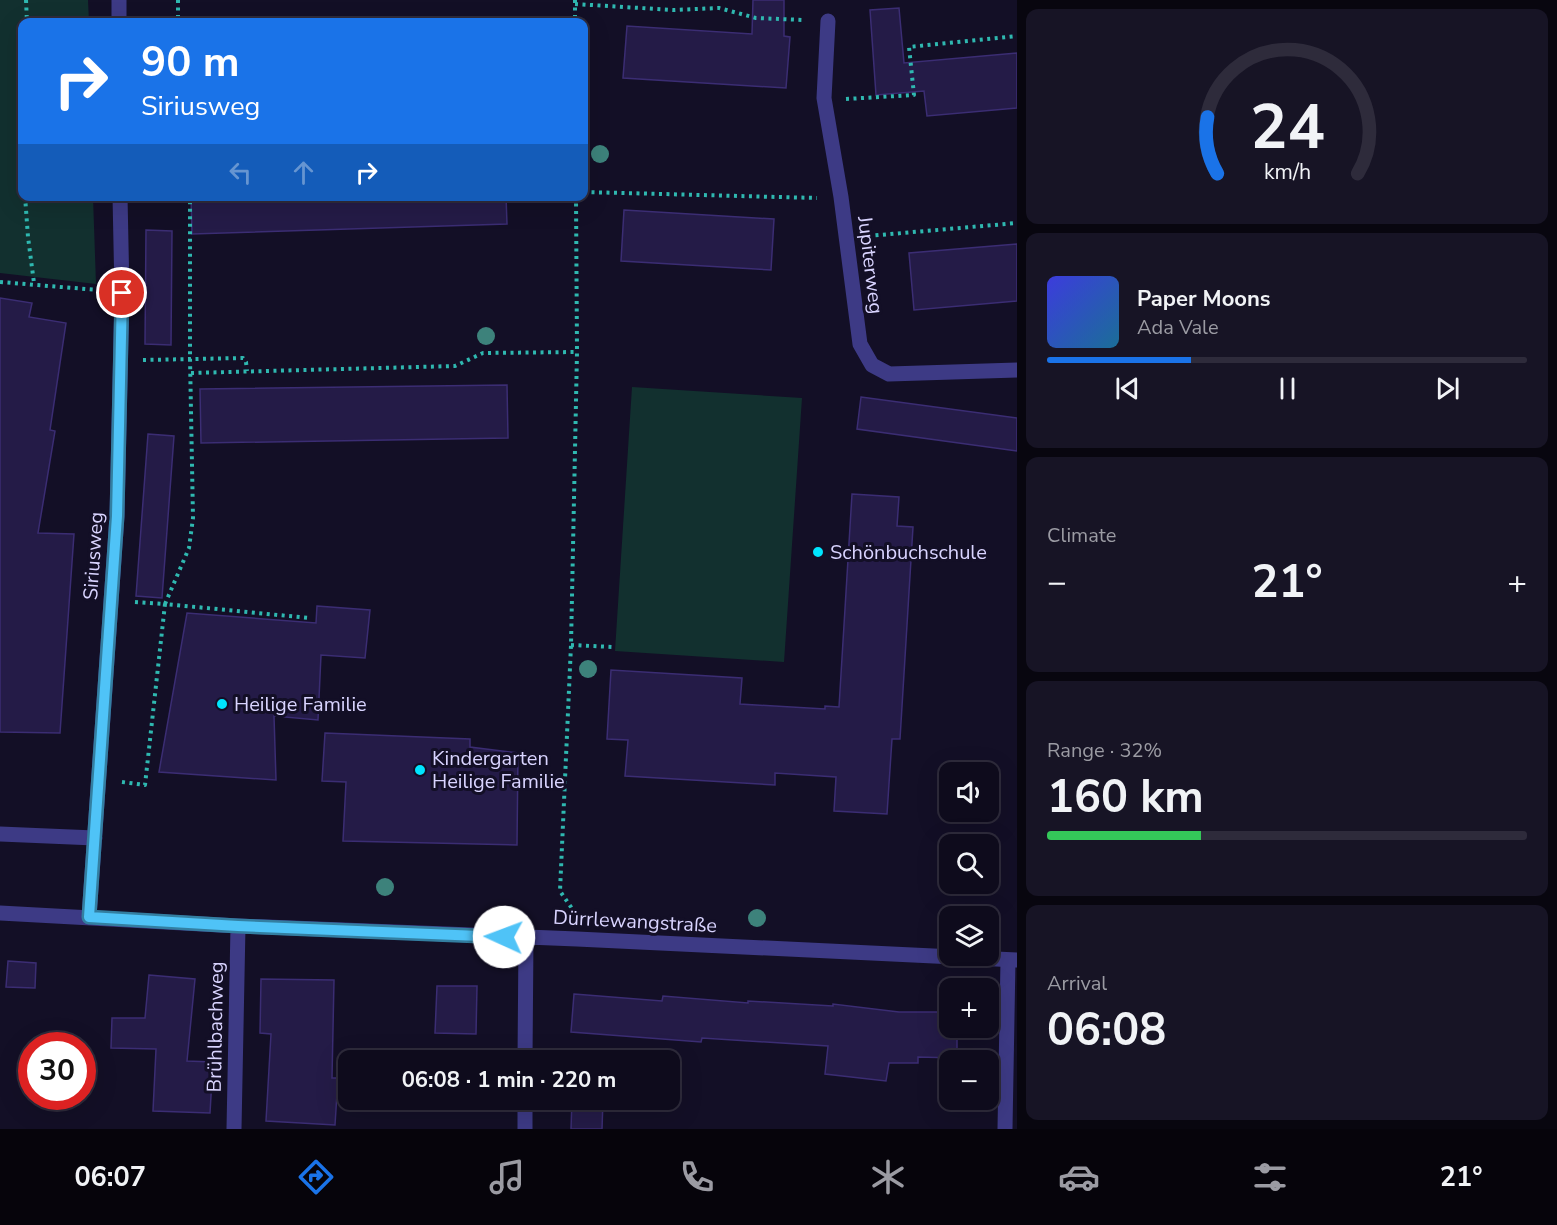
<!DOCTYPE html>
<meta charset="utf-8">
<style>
body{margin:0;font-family:"Nunito Sans",sans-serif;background:#171425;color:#f1f3f6;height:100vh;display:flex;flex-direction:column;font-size:22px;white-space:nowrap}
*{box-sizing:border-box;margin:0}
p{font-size:20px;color:#9b9ba3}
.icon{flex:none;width:33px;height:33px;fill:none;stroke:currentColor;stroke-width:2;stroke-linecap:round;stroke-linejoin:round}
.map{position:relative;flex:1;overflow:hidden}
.details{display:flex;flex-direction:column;gap:9px;padding:9px;background:#08060f;width:540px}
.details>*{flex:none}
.banner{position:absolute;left:18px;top:18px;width:570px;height:183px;border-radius:12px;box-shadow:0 6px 24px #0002,0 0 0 2px #2e2b3b;background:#1a73e8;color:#fff;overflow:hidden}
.buttons{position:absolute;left:939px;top:762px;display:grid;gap:12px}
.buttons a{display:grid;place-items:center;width:60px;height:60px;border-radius:12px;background:#0e0b1c;box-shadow:0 6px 24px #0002,0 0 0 2px #2e2b3b;font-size:30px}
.speed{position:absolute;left:18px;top:1032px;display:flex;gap:12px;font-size:30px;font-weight:700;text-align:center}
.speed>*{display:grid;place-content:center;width:78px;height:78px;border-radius:50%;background:#0e0b1c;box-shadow:0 6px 24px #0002,0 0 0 2px #2e2b3b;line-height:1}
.speed .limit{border:9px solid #d22;background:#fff;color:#111}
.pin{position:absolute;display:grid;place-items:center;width:51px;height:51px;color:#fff;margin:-26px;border:3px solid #fff;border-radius:50%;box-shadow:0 2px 6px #0007}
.me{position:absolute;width:66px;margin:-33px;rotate:272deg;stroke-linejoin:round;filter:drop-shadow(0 0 4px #0008)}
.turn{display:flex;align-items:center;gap:21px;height:126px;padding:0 24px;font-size:27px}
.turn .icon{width:78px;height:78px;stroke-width:2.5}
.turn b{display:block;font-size:42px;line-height:51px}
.lanes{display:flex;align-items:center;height:57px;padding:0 24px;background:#0003;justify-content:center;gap:30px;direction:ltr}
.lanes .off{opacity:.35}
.big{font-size:45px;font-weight:700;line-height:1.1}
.details .card{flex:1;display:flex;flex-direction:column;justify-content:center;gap:9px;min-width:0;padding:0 21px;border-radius:12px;background:#171425}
.details .dial{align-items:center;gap:0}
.dial svg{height:156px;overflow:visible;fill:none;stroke:#2e2b3b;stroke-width:7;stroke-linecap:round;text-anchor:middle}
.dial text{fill:#f1f3f6;stroke:none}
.song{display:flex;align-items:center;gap:18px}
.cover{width:72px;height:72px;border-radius:9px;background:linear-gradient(135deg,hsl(240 70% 55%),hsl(200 70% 35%))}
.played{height:6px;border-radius:3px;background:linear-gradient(90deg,#1a73e8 30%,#2e2b3b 30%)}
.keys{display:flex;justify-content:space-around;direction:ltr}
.heat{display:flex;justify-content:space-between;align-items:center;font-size:33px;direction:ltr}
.charge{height:9px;border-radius:4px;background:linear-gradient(90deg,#34c759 32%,#2e2b3b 0)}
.trip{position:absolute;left:338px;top:1050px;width:342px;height:60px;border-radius:12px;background:#0e0b1c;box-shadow:0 6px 24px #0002,0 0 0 2px #2e2b3b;font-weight:700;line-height:60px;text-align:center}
.tab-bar{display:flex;height:96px;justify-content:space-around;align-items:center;background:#06040b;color:#9b9ba3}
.tab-bar .icon{width:42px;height:42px}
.tab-bar .active{color:#1a73e8}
.tab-bar b{font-size:27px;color:#f1f3f6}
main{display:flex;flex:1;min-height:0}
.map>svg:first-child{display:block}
.green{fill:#12302f}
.building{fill:#241b47;stroke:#3b2d73;stroke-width:1.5}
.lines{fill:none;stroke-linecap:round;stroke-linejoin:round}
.path{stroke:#2fb8b0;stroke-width:4;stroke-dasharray:3 4.5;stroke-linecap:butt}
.minor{stroke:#3d3a85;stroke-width:15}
.tree{fill:#3d827b}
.route-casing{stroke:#337fa1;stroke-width:15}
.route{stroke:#4fc3f7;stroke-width:10}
.poi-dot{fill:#00e5ff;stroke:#130f26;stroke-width:2}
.labels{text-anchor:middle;stroke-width:6;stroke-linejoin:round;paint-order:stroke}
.street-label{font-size:20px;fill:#d9d4ff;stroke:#130f26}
.poi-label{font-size:20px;fill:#d9d4ff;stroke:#130f26;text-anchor:start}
</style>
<main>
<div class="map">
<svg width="1017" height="1129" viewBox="0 0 1017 1129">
<rect width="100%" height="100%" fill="#130f26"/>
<path class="green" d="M0,0H88L89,22H22V196L93,197L96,284L0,273Z
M632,387L802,398L784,662L615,651Z"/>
<path class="building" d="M753,0H784V36L790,37L786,88L623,78L627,26L752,34Z
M899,8L904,63L1017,53V108L927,116L924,91L876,95L870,10Z
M191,196H506L507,224L192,234Z
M624,210L774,219L771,270L621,261Z
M146,230L172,231L171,345L145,344Z
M1017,244V301L914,310L909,253Z
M0,298L32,303L29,317L66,323L50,430L55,431L38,533L74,534L60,733L0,732Z
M507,385L508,438L201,443L200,389Z
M861,397L1017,418V451L857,429Z
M148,434L174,436L162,598L136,596Z
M852,494L899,497L897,526L913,527L900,739H892L887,814L834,811L836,777L775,773V785L625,776L628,740L607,739L611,670L742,678L740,704L825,709V706L839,707Z
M317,606L370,610L365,658L321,655L318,720L274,716L276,780L159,772L187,613L316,623Z
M325,733L470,739V747L518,753L517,845L343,841L346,782L322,781Z
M8,961L36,963L35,988L6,987Z
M149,975L195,979L187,1061L213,1062L210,1113L153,1111L156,1049L111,1048L112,1018H145Z
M261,979L334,980L332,1078H338L335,1125L266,1121L271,1034L260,1033Z
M437,986H477L476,1034L435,1033Z
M574,994L662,1001L663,996L748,1003V1001L833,1006V1004L899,1012H950V1028H957V1058L918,1057V1063H889L886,1081L825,1074L828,1046L702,1038L701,1042L571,1032Z
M572,1100H603L602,1129H571Z"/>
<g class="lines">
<path class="path" d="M26,0L27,22
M178,0V22
M575,0V22
M575,4L673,10L719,8L756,18L803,20
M846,99L914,95L909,47L1017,36
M584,192L817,198
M25,196L28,237L34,283
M576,196L577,352L571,645L560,891L577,916
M868,236L1017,223
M0,282L98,290
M143,360L243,358L246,362L247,371
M191,373L455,366L483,353L577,352
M135,602L165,604L189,548L193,518L190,358V196
M571,645L612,647
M122,782L145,785L165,604L309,618"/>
<path class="minor" d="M119,0V22
M828,21L824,98L841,197L860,344L872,365L889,374L1017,370
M0,834L95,838
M0,913L238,926L577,939L1017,960
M89,917L117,516L122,293L120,196
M525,1060L526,938
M234,1129L238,926
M525,1129V1100
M1005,1129L1008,960"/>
</g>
<g class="tree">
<circle cx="600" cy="154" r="9"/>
<circle cx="486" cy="336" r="9"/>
<circle cx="588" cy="669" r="9"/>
<circle cx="385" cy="887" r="9"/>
<circle cx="757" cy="918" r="9"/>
</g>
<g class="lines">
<g class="route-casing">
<path id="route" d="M122,293L117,516L89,917L238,926L504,937"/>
</g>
<use href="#route" class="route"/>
</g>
<g class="poi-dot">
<circle cx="818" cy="552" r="6"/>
<circle cx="222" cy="704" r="6"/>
<circle cx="420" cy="770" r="6"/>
</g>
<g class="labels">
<g class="street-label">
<text transform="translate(871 265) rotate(83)" y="7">Jupiterweg</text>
<text transform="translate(93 556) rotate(-86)" y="7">Siriusweg</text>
<text transform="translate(635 921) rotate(3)" y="7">Dürrlewangstraße</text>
<text transform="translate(215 1027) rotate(-89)" y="7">Brühlbachweg</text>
</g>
<g class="poi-label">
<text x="830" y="559">Schönbuchschule</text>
<text x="234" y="711">Heilige Familie</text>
<text x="432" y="765">Kindergarten<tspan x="432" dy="23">Heilige Familie</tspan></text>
</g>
</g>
</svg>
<div class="buttons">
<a><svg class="icon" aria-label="sound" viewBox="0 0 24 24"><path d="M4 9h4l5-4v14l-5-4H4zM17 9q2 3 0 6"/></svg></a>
<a><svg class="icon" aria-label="search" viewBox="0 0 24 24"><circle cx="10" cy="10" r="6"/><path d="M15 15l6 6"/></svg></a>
<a><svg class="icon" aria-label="layers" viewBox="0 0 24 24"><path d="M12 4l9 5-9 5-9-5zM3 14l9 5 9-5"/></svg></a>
<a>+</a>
<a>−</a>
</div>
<div class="speed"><div class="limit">30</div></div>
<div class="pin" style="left:122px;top:293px;background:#d93025"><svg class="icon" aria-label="arrive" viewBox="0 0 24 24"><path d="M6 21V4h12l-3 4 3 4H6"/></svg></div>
<svg class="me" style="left:504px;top:937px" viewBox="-20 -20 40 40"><circle r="19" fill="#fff"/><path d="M0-13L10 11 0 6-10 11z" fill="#4fc3f7"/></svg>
<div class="trip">06:08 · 1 min · 220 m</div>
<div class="banner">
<div class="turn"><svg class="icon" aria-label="right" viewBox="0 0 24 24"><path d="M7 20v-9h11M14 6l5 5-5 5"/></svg><div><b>90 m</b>Siriusweg</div></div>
<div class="lanes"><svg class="icon off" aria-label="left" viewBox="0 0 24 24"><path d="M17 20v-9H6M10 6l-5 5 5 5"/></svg><svg class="icon off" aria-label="ahead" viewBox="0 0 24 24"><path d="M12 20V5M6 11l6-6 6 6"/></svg><svg class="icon" aria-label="right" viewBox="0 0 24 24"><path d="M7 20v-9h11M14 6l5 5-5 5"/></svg></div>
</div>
</div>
<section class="details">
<div class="card dial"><svg viewBox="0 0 100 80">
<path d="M14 69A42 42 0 1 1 86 69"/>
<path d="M14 69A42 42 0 0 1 9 40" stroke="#1a73e8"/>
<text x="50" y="56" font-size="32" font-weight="700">24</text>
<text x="50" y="72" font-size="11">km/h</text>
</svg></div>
<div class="card">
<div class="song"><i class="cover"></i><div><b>Paper Moons</b><p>Ada Vale</p></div></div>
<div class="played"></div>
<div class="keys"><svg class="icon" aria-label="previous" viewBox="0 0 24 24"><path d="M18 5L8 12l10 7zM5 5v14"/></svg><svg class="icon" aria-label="pause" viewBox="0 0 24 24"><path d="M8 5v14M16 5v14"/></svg><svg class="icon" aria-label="next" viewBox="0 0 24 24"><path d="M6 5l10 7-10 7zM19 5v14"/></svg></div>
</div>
<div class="card"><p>Climate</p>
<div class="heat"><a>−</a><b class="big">21°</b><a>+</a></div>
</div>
<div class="card"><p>Range · 32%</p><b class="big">160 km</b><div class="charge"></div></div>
<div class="card"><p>Arrival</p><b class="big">06:08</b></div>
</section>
</main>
<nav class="tab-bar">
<b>06:07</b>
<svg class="icon active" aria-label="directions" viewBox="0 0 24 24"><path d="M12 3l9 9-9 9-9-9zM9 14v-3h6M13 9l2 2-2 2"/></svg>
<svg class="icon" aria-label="music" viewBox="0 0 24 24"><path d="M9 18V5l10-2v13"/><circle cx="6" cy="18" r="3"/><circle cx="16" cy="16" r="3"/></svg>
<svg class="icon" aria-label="phone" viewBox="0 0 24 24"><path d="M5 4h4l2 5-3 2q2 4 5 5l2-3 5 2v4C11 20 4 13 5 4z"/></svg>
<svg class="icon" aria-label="climate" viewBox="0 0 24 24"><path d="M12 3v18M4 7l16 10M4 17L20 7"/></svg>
<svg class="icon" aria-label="car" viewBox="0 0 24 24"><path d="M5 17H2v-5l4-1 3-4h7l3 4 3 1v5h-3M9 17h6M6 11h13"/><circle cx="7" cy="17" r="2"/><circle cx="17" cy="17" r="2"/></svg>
<svg class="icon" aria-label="filters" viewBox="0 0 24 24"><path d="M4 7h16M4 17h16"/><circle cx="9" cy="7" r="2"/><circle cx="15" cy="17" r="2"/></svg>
<b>21°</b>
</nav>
